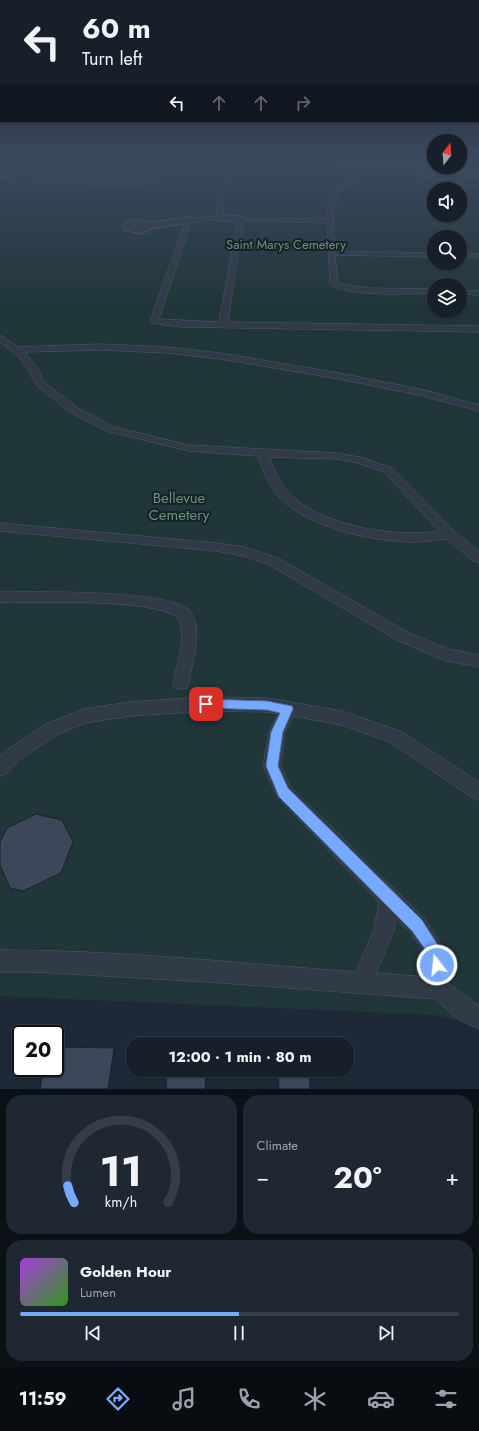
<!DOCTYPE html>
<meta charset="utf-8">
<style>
body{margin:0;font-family:Jost,sans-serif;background:#1f2732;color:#f1f3f6;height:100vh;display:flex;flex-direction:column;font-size:15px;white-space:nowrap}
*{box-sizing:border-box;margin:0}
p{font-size:13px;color:#9ea2a8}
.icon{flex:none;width:22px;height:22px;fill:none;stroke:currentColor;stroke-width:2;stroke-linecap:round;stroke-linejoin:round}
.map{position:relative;height:1089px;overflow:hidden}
.sheet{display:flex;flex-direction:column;gap:6px;padding:6px;background:#0c1117;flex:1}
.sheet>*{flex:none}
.hud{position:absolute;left:0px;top:0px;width:479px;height:122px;box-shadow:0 1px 3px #0004,0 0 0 1px #353d47;background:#161f2a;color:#f1f3f6;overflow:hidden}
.needle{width:26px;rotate:17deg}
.tools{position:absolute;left:427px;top:134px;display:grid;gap:8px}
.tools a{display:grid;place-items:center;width:40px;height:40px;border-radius:50%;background:#161f2a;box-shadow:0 1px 3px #0004,0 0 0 1px #353d47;font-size:20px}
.speed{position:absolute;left:12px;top:1025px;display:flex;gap:8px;font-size:20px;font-weight:700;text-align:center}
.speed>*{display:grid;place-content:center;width:52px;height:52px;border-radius:50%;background:#161f2a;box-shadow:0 1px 3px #0004,0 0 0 1px #353d47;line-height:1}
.speed .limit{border:2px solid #111;border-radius:6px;background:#fff;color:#111}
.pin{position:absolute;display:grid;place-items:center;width:34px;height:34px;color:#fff;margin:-17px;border-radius:8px;box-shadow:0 2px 6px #0006}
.me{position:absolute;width:44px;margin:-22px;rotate:344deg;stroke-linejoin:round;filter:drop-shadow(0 0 3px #0008)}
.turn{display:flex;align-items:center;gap:14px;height:84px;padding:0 16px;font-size:18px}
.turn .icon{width:52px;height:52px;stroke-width:2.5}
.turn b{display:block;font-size:28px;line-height:34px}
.lanes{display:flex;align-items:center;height:38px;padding:0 16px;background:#0003;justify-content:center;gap:20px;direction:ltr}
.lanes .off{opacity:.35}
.big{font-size:30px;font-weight:700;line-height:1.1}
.sheet .widget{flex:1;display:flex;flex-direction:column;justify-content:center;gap:6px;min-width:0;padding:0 14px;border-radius:16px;background:#1f2732}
.sheet .dial{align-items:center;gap:0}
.dial svg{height:104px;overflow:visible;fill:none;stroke:#353d47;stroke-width:7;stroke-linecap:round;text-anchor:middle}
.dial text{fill:#f1f3f6;stroke:none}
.song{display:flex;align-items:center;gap:12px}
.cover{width:48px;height:48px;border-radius:6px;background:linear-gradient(135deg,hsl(280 70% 55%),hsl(110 70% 35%))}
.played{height:4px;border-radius:2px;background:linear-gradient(90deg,#7af 50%,#353d47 50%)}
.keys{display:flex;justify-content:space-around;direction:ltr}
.heat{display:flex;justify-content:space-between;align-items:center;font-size:22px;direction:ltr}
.sheet .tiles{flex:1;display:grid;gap:6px;grid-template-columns:1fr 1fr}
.widget:last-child{grid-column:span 2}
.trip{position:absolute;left:126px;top:1037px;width:228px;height:40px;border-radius:16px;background:#161f2a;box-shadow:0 1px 3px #0004,0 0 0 1px #353d47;font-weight:700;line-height:40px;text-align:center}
.dock{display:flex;height:64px;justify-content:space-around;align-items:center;background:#090c11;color:#9ea2a8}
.dock .icon{width:28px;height:28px}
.dock .active{color:#7af}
.dock b{font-size:18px;color:#f1f3f6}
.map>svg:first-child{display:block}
.green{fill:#203639;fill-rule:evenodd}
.building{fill:#3c485a;stroke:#19222e}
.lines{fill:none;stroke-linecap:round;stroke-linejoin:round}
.service-casing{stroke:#4f5866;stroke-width:1}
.minor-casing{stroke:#4f5866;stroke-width:2}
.secondary-casing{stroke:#4f5866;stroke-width:2}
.service{fill:#313b48;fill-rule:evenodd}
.minor{fill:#313b48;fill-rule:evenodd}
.secondary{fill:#3f495b;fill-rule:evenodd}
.route{fill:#7af;stroke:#4d6ea6}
.labels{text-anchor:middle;stroke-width:4;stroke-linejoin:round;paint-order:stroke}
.far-park-label{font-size:13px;fill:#62976f;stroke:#17202c}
.park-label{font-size:15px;fill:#62976f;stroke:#17202c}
</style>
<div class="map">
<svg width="479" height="1089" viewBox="0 0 479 1089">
<rect width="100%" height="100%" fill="#1e2938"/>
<path class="green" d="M0,156H284L479,179V1026L474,1023L434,1015L0,996ZM434,189H460V215H434ZM434,237H460V263H434ZM434,285H460V311H434Z
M342,156H434V166Z
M460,156H479V171L443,167H460Z"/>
<path class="building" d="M36,814L62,820L73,842L61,873L23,891L10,888L0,865V842L7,828Z
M55,1047L114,1048L108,1089H40L44,1068H55Z
M167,1070H206L205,1089H166Z
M278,1070H309L310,1089H279Z"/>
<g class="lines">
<g class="service-casing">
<path id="service" d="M2,156H8L0,163V158Z
M160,156H171L173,160L151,181L133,187L0,178V174L133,183L147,178L167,160Z
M239,156C319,156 400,170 479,182V186L373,170C326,195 333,202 335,251L434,253V257L335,255L338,283L366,288L434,289V293C413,294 343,297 330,284L327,223L243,221L228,322L479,326V332L182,327L151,323L150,321L184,225L188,219L217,216V194L230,171L229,159ZM245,158L366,169C343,181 326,191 327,219L238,218L219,322L159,319L190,225L192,222L222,219L223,194L236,171L235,160Z
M416,156H422L421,168L418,170L415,168Z
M460,253L479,254V258L460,257Z
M460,290L479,291V295L460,294Z
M0,335L18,347L100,344L167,347L221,353L339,373L424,390L479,405V411L423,396L339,379L221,359L167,353L100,350L25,352L38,369L44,382L78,408L114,427L189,445L337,453L364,458L392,468L454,531L479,551V563L474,561L446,539C436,540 426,542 416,542C375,542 311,529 281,499C269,488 263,471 258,456L189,451L106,431L70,412L37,386L28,370L19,357L0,342ZM269,457L337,459L358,463L384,472L439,531C395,538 319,526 288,492C279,482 274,469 269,457Z
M0,523L216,543L244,547L278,558L409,633L448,649L479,655V667L446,661L399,641L268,564L243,556L216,551L0,531Z
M0,592C32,592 172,589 190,611C204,630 192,662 189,683L187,688L181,689L175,688L173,683C177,662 187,638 178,617C147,598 40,603 0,602Z
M206,697L267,698L342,711L402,732L479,782V800L473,798L390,742L342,725L293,716L285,732L281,766L290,786L424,918L446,953L449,984L479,1006V1029L459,1020L435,999L209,982L35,972H0V950C118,950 237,963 356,972L374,929L379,902L278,798L263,766L269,732L278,714L267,712L206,711L130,716L85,723L56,735L19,760L6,774L0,776V756L7,750L44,725L83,709L130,702ZM396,919L410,932L426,956L427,977L376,973L394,930Z"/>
</g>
<g class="minor-casing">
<path id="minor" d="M220,215L240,216L246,219L240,222L216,220L214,218Z
M190,217L196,220L194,222L154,228L139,234L124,229L122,227C129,217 141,221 152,222C164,222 178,218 190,217Z"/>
</g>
<g class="secondary-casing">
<path id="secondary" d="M309,156H336L479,172V178L314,159Z"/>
</g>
<use href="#service" class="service"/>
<use href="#minor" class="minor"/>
<use href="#secondary" class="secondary"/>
</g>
<linearGradient id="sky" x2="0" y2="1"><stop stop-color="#10171f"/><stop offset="0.51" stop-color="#3b495e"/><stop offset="1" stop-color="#3b495e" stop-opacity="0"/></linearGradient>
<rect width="479" height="308" fill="url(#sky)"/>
<path class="route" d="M206,699L267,701L292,706L293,709L283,732L278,766L288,788L422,920L443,953L444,965L442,970L437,972L432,970L429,955L412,931L279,797L266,766L271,732L280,713L267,710L206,708L202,707L200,704L202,700Z"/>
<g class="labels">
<g class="far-park-label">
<text x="286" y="249">Saint Marys Cemetery</text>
</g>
<g class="park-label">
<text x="179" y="503">Bellevue<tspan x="179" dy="17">Cemetery</tspan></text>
</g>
</g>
</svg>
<div class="tools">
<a><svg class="needle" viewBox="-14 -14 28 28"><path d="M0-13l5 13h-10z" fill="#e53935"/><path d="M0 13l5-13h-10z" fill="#9ea2a8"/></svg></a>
<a><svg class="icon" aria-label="sound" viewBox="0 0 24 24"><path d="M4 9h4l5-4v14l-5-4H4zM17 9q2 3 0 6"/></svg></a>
<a><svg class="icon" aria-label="search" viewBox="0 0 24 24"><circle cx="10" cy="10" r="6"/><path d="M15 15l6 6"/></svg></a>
<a><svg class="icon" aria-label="layers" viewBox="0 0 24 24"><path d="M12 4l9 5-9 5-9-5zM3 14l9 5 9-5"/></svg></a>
</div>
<div class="speed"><div class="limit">20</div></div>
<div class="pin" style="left:206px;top:704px;background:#d93025"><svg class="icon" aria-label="arrive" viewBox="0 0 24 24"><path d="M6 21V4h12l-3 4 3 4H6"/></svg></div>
<svg class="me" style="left:437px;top:965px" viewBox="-20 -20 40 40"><circle r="17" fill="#7af" stroke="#fff" stroke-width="3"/><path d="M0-11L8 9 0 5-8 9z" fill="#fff"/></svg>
<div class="trip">12:00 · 1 min · 80 m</div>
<div class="hud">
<div class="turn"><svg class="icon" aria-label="left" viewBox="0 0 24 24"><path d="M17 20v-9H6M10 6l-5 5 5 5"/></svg><div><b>60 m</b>Turn left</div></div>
<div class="lanes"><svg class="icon" aria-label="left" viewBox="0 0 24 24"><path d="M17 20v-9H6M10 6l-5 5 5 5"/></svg><svg class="icon off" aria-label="ahead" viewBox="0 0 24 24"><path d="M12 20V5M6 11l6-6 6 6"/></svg><svg class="icon off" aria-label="ahead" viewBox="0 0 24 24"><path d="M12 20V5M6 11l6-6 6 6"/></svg><svg class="icon off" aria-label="right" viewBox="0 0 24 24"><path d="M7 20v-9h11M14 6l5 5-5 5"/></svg></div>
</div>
</div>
<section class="sheet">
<div class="tiles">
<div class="widget dial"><svg viewBox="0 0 100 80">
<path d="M14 69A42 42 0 1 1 86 69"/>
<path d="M14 69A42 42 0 0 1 9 56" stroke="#7af"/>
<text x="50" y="56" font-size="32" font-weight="700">11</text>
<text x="50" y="72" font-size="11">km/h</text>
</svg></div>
<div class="widget"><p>Climate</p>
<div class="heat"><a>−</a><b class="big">20°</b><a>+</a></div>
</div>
<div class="widget">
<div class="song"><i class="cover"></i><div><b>Golden Hour</b><p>Lumen</p></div></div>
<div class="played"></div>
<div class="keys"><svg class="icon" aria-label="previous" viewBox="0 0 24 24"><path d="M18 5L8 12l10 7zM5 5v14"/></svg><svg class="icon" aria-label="pause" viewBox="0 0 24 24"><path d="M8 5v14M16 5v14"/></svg><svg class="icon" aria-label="next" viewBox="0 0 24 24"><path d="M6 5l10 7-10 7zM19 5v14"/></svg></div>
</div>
</div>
</section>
<nav class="dock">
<b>11:59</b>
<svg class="icon active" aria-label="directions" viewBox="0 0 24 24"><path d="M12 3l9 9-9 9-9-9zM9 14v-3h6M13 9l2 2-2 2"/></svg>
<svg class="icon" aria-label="music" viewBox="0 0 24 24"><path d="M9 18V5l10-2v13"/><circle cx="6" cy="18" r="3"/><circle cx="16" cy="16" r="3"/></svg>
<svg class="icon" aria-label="phone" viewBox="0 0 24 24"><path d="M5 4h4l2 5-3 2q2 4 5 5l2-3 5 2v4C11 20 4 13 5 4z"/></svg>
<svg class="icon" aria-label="climate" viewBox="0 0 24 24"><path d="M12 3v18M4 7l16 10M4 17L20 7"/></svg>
<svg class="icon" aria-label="car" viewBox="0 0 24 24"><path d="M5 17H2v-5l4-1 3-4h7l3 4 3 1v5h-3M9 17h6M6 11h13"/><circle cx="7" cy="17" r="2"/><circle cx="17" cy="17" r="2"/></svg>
<svg class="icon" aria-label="filters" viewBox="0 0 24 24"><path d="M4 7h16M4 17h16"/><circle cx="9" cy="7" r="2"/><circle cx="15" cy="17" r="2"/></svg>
</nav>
